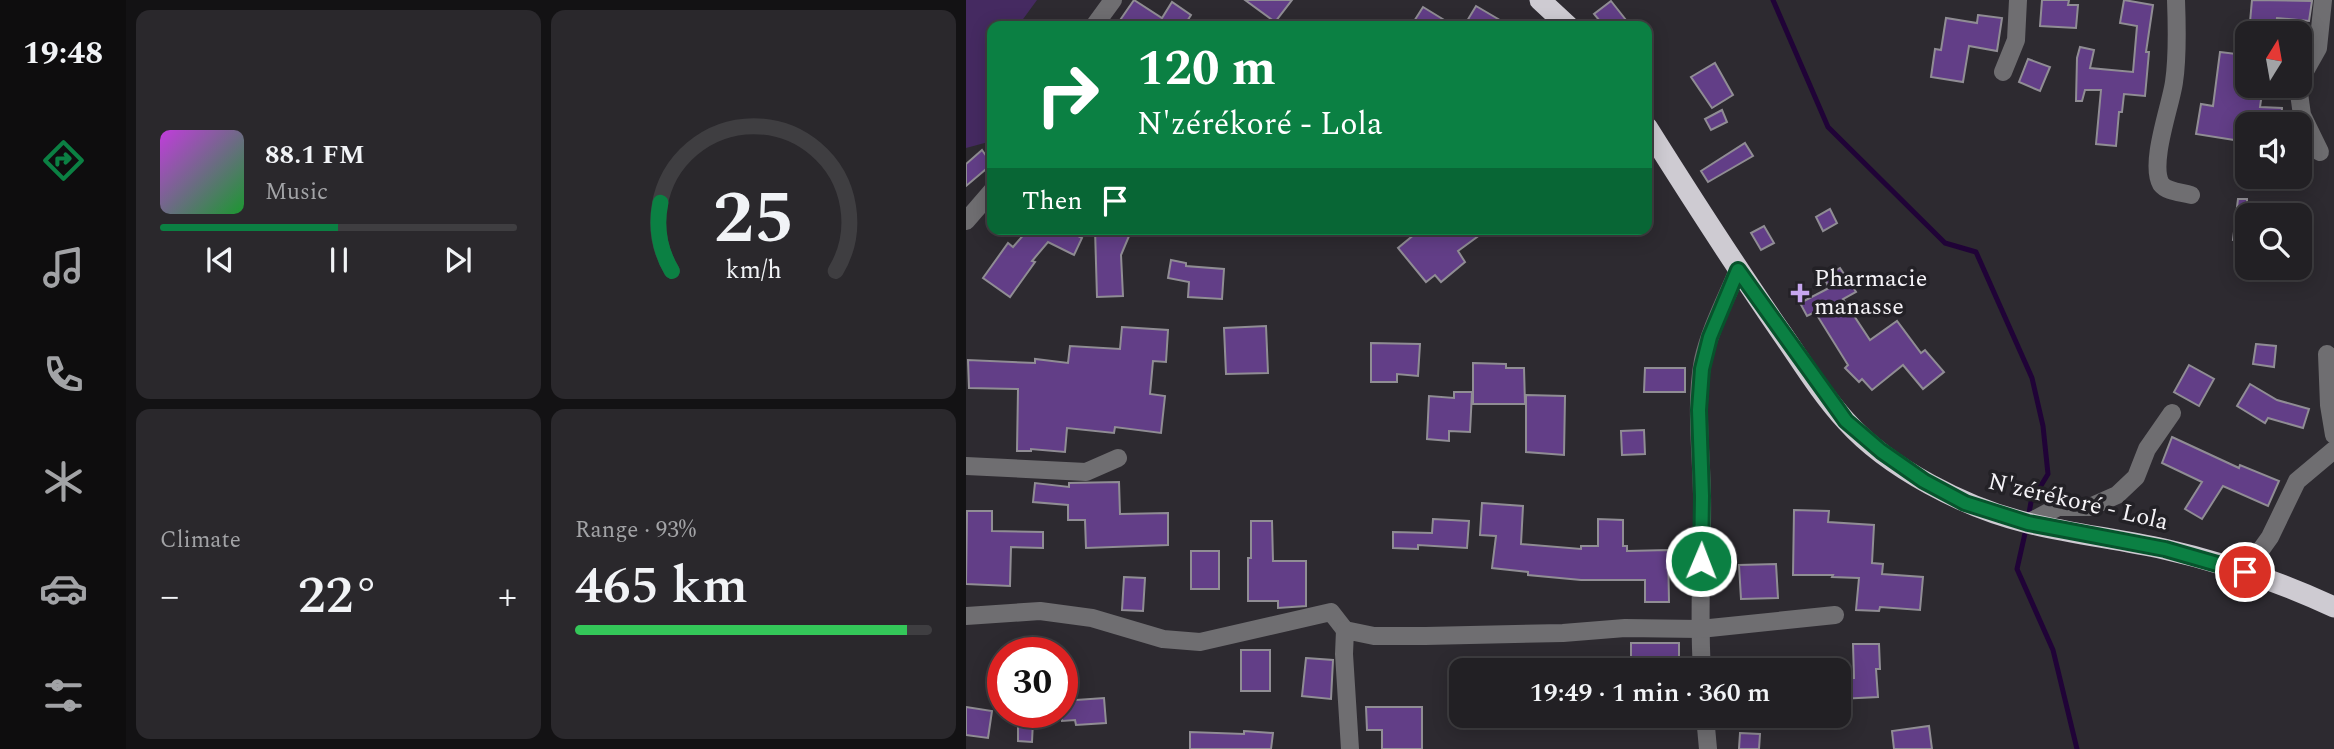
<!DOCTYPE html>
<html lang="en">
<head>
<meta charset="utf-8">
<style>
  body { margin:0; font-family:Spectral,serif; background:#2a282c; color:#f1f3f6; height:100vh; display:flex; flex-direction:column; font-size:26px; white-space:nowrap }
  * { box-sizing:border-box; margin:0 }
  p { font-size:23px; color:#a2a3a6 }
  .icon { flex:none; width:38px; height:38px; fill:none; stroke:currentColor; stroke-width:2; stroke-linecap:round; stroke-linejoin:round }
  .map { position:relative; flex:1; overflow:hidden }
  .side { display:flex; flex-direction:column; gap:10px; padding:10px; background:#131214; width:840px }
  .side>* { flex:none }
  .guide { position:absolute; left:21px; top:21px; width:665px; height:214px; border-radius:14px; box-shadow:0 4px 18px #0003,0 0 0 2px #3f3e41; background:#0b8043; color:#fff; overflow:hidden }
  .needle { width:46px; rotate:11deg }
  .fabs { position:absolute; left:1269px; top:21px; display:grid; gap:14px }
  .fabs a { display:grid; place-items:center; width:77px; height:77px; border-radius:14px; background:#222024; box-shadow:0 4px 18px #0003,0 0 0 2px #3f3e41; font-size:35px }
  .speed { position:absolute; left:21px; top:637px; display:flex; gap:14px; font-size:35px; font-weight:700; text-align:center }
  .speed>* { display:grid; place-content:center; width:91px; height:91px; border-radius:50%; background:#222024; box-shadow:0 4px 18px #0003,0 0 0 2px #3f3e41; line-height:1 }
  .speed .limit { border:10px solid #d22; background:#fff; color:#111 }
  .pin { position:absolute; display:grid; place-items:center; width:60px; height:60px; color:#fff; margin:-30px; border:4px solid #fff; border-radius:50%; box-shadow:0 2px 7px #0007 }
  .me { position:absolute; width:77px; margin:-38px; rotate:1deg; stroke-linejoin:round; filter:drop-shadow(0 0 5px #0008) }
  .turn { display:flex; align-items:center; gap:24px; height:147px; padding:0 35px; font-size:32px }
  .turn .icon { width:91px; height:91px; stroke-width:2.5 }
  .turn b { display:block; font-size:49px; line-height:60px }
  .then { display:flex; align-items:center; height:66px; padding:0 35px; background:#0003; gap:14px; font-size:26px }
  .big { font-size:52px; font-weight:600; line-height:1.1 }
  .side .card { flex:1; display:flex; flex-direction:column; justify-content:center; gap:10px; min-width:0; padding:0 24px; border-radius:14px; background:#2a282c }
  .side .dial { align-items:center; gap:0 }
  .dial svg { height:182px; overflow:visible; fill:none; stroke:#3f3e41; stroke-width:7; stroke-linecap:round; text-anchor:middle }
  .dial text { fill:#f1f3f6; stroke:none }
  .song { display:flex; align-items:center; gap:21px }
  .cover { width:84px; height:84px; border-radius:10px; background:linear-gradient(135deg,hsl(290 70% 55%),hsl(130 70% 35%)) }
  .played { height:7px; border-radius:4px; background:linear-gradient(90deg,#0b8043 50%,#3f3e41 50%) }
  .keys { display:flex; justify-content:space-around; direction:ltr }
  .heat { display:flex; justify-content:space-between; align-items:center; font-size:38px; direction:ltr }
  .charge { height:10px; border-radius:5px; background:linear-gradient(90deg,#34c759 93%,#3f3e41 0) }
  .side .tiles { flex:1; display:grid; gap:10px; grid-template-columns:repeat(2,1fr) }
  .trip { position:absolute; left:483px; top:658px; width:402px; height:70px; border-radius:14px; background:#222024; box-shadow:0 4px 18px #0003,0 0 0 2px #3f3e41; font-weight:600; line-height:70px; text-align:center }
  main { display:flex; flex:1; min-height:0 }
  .menu { display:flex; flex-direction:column; width:126px; justify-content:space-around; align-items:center; background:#0e0d0e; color:#a2a3a6 }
  .menu .icon { width:49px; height:49px }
  .menu .on { color:#0b8043 }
  .menu b { font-size:32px; color:#f1f3f6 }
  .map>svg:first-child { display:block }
</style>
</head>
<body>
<main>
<nav class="menu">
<b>19:48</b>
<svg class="icon on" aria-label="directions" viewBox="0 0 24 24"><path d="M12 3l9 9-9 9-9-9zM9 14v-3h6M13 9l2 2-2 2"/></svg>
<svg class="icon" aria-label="music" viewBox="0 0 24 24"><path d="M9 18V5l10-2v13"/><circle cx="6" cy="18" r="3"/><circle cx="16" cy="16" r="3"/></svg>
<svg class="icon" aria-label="phone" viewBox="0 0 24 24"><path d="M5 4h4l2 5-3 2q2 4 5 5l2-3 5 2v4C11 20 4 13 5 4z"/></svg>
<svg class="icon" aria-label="climate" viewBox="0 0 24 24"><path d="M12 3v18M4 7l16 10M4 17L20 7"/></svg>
<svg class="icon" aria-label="car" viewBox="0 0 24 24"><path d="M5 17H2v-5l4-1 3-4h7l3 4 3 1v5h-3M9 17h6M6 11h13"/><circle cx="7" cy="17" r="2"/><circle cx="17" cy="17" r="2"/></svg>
<svg class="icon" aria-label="filters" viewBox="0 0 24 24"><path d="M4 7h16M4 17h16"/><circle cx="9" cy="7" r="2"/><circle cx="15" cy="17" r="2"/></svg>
</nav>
<section class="side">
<div class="tiles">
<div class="card">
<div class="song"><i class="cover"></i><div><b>88.1 FM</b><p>Music</p></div></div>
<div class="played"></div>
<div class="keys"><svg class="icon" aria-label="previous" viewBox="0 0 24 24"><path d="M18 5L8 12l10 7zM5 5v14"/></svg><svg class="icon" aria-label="pause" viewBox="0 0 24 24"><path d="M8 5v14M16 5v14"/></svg><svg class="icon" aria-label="next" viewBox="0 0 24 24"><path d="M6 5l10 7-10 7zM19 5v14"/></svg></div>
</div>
<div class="card dial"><svg viewBox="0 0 100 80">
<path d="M14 69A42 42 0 1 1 86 69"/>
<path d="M14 69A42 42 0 0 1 9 39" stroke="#0b8043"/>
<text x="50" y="56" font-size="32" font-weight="700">25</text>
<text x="50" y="72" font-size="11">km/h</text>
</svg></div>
<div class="card"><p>Climate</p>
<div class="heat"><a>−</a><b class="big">22°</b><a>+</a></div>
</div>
<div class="card"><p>Range · 93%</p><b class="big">465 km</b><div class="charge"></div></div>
</div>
</section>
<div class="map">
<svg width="1368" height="749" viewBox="0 0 1368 749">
  <rect width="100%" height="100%" fill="#2d2a30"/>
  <path fill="#452a61" d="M0,0H71L52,26H26V141L0,148Z"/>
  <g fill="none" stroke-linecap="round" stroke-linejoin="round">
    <g stroke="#200337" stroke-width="5">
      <path d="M807,0L862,127L979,243L1010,252L1066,378L1077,426L1082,474L1065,502L1062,519"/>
      <path d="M1060,529L1051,569L1087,650L1111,749"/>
    </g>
  </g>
  <g fill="#623e87" stroke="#908d94" stroke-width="2">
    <path d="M168,0L196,18L206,2L225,15L218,26H150Z"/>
    <path d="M279,0H326L309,22Z"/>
    <path d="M1076,0H1103L1102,5H1112L1110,28L1074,26Z"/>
    <path d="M1158,0L1187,5L1180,52H1183L1179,96L1158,94L1156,112H1153L1150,146L1130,144L1135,90H1119L1116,101H1110L1111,58L1114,47L1128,50L1124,68L1167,72L1171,26L1154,23Z"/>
    <path d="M1286,0L1346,1L1343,21L1311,18L1309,33H1283Z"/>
    <path d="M645,1L660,20L652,26H638L628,14Z"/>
    <path d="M510,6L544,26H498Z"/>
    <path d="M457,7L488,26H445Z"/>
    <path d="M1012,15L1036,18L1031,51L1003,46L997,82L965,77L969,49L975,50L980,18L1011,23Z"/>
    <path d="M1254,52L1279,55L1276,79L1281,80V86H1297L1294,107L1316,108L1315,124H1281V142L1230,134L1235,104L1247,106Z"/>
    <path d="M1062,59L1084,67L1074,91L1053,82Z"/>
    <path d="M749,63L767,95L746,108L725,77Z"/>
    <path d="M756,110L761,122L745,130L739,119Z"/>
    <path d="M779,143L787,156L742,182L735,171Z"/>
    <path d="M16,150L26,164L0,186V164Z"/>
    <path d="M1272,199H1281V242L1267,240Z"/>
    <path d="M864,209L871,223L857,231L850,217Z"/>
    <path d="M798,226L808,243L795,250L785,233Z"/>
    <path d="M58,229H99L116,238L108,255L82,242L66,261L69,262L44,297L17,278L42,243L47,247L61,231Z"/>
    <path d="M129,229H166L155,255L157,296L131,297Z"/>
    <path d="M455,229H522L492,251L499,262L475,282L469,275L460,282L432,248Z"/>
    <path d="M205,260L220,263V266L258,269L256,299L222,297L223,282L202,278Z"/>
    <path d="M874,268L890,292L877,299L904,340L931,321L955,353L959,350L978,372L957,389L937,365L906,390L896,379L893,382L879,368L882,365L849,312L841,316L834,303L863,288L858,277Z"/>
    <path d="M300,326L302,373L260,374L258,328Z"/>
    <path d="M156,327L202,330L200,362L187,361L184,394L199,396L195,433L149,427L148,433L101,428L99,452L65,449V451H51L52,389L3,388L2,360L69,363V359L102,363L104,346L154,349Z"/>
    <path d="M405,343L454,344L452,376L431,374V382H405Z"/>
    <path d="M1290,344L1310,346L1308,367L1287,364Z"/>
    <path d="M507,363L540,364V368H558L559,404H507Z"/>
    <path d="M1223,365L1248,379L1233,406L1208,392Z"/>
    <path d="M679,368H719V392H678Z"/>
    <path d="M1284,384L1311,400L1343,409L1337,428L1302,418L1299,423L1271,406Z"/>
    <path d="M488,392H506L504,432L483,431V441L461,439L463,396L488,398Z"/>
    <path d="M560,395L599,396L598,455L560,452Z"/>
    <path d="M678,430L679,454L656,455L655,431Z"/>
    <path d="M1206,437L1273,468L1274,465L1313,481L1302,506L1257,486L1236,519L1219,509L1236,482L1196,463Z"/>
    <path d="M153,482L154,514L202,513V545L120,548L119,520H102V505L67,502L69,483L103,487V483Z"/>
    <path d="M516,503L557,506L555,544L615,549V546H632V519L657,520V546H661V551L702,550L703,602H679V580H615L562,575V572L526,568L530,536L514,535Z"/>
    <path d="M828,510L863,511L862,522L908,525L906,563L917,564L916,574L957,577L954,610L914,607L913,611L890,610L893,578L866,577L867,575H827Z"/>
    <path d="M1,511H26V531L77,532V548L45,547L44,586L0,584Z"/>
    <path d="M467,519L503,521L501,548L452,545V549L427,548V532L466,533Z"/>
    <path d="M285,521H306L307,561H340V606L312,608V601H282V558H285Z"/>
    <rect x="225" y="551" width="28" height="38"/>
    <path d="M810,564L812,598L775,599L773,565Z"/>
    <path d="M158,577L179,578L177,611L156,610Z"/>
    <rect x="665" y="643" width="48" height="27"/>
    <path d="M887,644H913L914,669H910L912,697L873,699V678H888Z"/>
    <rect x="275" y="650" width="29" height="41"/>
    <path d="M340,658L367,660L365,699L336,696Z"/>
    <path d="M138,698L140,723L110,725L109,720L96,721V701Z"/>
    <path d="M0,707L26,711L22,738L0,735Z"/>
    <path d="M400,707H456V749H416V730H401Z"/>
    <path d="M629,716H680V727L630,729Z"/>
    <path d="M52,721H67L66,742L52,741Z"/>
    <path d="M963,726L966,749H928L926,731Z"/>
    <path d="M278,731L307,733L305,749H224V732L278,734Z"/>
    <path d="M774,733L794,734L793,749H773Z"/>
  </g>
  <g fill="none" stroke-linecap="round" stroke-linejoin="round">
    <g stroke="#6f6e71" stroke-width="18">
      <path d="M1210,0C1211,26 1212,56 1208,82C1205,105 1183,163 1195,184C1201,192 1215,192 1225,195"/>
      <path d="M128,26L147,0"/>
      <path d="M1037,72L1050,40L1052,0"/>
      <path d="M1334,80L1352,48L1357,0"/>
      <path d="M1332,86L1336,115L1354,152"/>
      <path d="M0,221L26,191"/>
      <path d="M1361,354L1363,405L1368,435"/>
      <path d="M0,466L120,472L152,458"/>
      <path d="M1062,523L1092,507H1124L1151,495L1170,477L1181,449L1206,413"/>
      <path d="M1279,572L1304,537L1331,481L1368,450"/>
      <path d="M0,616L74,611L126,618L197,639L234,642L365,612L379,630"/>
      <path d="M736,670C732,611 737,553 736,494C735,449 729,403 737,360C744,329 760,299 772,270"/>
      <path d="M739,716L742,749"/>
      <path d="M384,749L378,654L379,630L408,636H459L597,633L659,628L734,629L869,615"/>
    </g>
    <g stroke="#cecbd2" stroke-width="21">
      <path d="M574,0L602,26"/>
      <path d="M681,127C725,197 770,267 817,335C837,364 856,395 880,421C923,469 1000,508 1062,523C1107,534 1153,539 1198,549C1256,562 1314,582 1368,607"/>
    </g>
  </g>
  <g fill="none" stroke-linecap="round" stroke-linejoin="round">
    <g stroke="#07532c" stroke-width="18">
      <path id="route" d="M735,561L736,496L733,410L736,369L744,337L772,270L880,421L915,451L958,481L999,503L1062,523L1199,549L1279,572"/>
    </g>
    <use href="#route" stroke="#0b8043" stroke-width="12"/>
  </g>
  <path fill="#c7a6ef" stroke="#232126" stroke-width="2.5" d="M830.5 282.5h7v7h7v7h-7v7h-7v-7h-7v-7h7z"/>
  <g text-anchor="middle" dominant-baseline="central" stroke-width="7" stroke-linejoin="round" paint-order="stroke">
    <g font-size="24" fill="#f5f3f7" stroke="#232126" text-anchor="start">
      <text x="848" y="279">Pharmacie<tspan x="848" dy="28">manasse</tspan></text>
    </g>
    <g font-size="24" fill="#f5f3f7" stroke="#232126">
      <text transform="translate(1112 502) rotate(13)">N'zérékoré - Lola</text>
    </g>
  </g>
</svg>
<div class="fabs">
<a><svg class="needle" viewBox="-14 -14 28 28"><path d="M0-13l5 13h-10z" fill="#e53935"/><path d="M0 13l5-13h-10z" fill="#a2a3a6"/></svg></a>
<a><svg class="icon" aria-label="sound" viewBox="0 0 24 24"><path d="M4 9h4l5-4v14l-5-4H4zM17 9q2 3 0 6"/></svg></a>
<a><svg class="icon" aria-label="search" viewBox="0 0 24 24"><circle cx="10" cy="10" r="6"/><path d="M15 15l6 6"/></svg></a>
</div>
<div class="speed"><div class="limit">30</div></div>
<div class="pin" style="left:1279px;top:572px;background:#d93025"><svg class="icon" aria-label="arrive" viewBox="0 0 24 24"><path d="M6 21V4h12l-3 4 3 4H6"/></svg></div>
<svg class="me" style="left:735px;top:561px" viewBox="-20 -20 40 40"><circle r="17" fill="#0b8043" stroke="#fff" stroke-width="3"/><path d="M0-11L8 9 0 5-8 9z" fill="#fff"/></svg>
<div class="trip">19:49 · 1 min · 360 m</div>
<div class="guide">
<div class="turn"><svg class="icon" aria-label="right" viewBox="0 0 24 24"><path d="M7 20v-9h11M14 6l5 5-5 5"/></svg><div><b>120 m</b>N'zérékoré - Lola</div></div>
<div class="then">Then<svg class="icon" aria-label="arrive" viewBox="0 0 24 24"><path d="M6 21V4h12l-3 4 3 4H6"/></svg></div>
</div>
</div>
</main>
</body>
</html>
